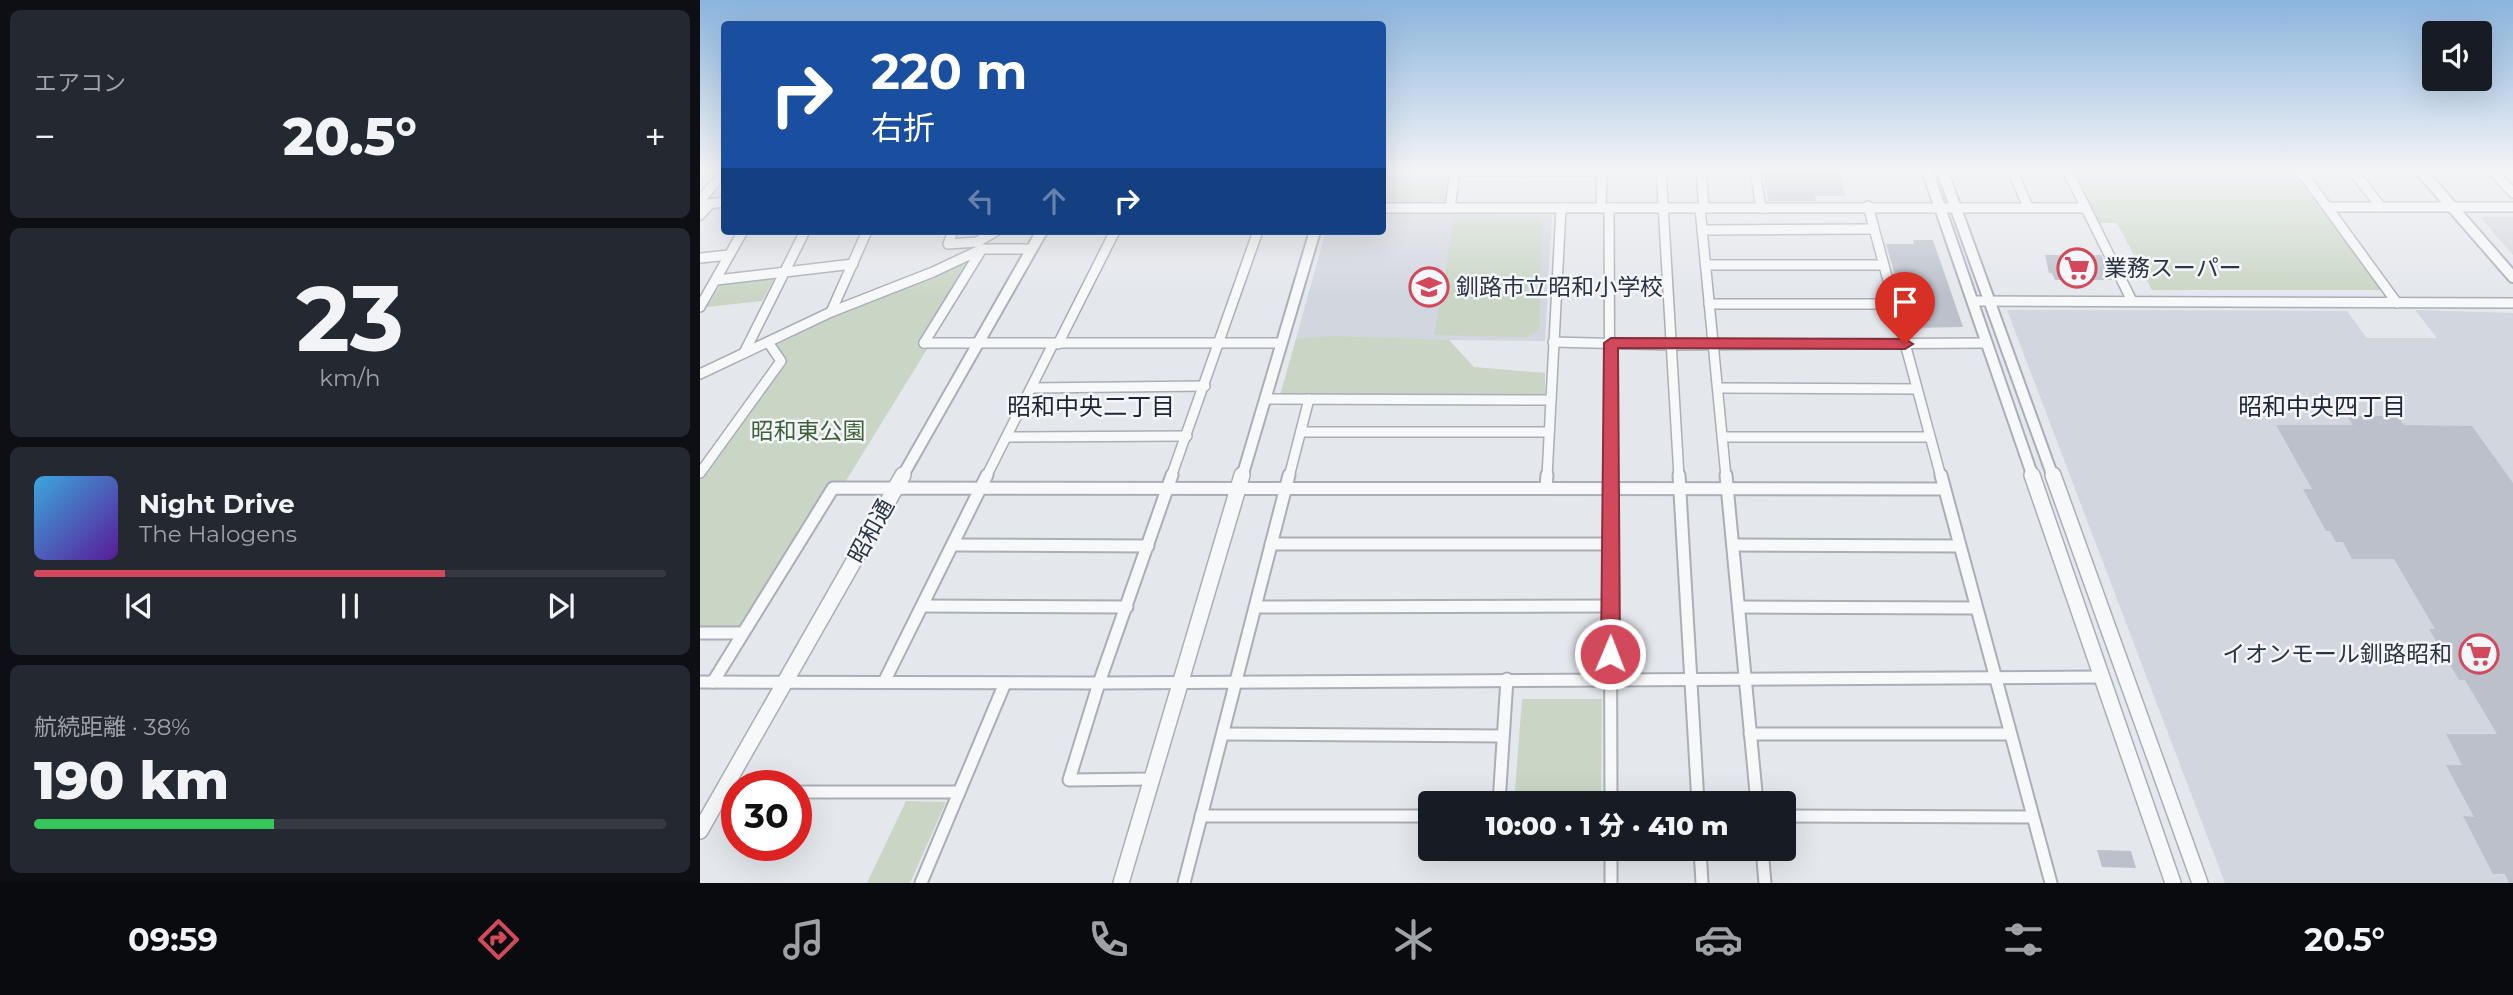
<!DOCTYPE html>
<html lang="ja">
<head>
<meta charset="utf-8">
<style>
  body { margin:0; font-family:Montserrat,"Noto Sans JP",sans-serif; background:#242831; color:#f1f3f6; height:100vh; display:flex; flex-direction:column; font-size:26px; white-space:nowrap }
  * { box-sizing:border-box; margin:0 }
  p { font-size:23px; color:#9ea1a6 }
  .icon { flex:none; width:38px; height:38px; fill:none; stroke:currentColor; stroke-width:2; stroke-linecap:round; stroke-linejoin:round }
  .map { position:relative; flex:1; overflow:hidden }
  .drawer { display:flex; flex-direction:column; gap:10px; padding:10px; background:#0d0f14; width:700px }
  .drawer>* { flex:none }
  .guide { position:absolute; left:21px; top:21px; width:665px; height:214px; border-radius:7px; box-shadow:0 7px 28px #0002; background:#1a4fa0; color:#fff; overflow:hidden }
  .tools { position:absolute; left:1722px; top:21px; display:grid; gap:14px }
  .tools a { display:grid; place-items:center; width:70px; height:70px; border-radius:7px; background:#171b24; box-shadow:0 7px 28px #0002; font-size:35px }
  .speed { position:absolute; left:21px; top:770px; display:flex; gap:14px; font-size:35px; font-weight:700; text-align:center }
  .speed>* { display:grid; place-content:center; width:91px; height:91px; border-radius:50%; background:#171b24; box-shadow:0 7px 28px #0002; line-height:1 }
  .speed .limit { border:10px solid #d22; background:#fff; color:#111 }
  .pin { position:absolute; display:grid; place-items:center; width:60px; height:60px; color:#fff; margin:-72px -30px; border-radius:50% 50% 50% 0; rotate:-45deg; box-shadow:0 0 7px #0007 }
  .pin .icon { rotate:45deg }
  .me { position:absolute; width:77px; margin:-38px; rotate:1deg; stroke-linejoin:round; filter:drop-shadow(0 0 5px #0008) }
  .turn { display:flex; align-items:center; gap:24px; height:147px; padding:0 35px; font-size:32px }
  .turn .icon { width:91px; height:91px; stroke-width:2.5 }
  .turn b { display:block; font-size:49px; line-height:60px }
  .lanes { display:flex; align-items:center; height:66px; padding:0 35px; background:#0003; justify-content:center; gap:35px; direction:ltr }
  .lanes .off { opacity:.35 }
  .big { font-size:52px; font-weight:800; line-height:1.1 }
  .drawer .widget { flex:1; display:flex; flex-direction:column; justify-content:center; gap:10px; min-width:0; padding:0 24px; border-radius:10px; background:#242831 }
  .drawer .dial { align-items:center; gap:0 }
  .dial b { font-size:91px; line-height:1 }
  .song { display:flex; align-items:center; gap:21px }
  .cover { width:84px; height:84px; border-radius:10px; background:linear-gradient(135deg,hsl(200 70% 55%),hsl(270 70% 35%)) }
  .played { height:7px; border-radius:4px; background:linear-gradient(90deg,#d1495b 65%,#363941 65%) }
  .keys { display:flex; justify-content:space-around; direction:ltr }
  .heat { display:flex; justify-content:space-between; align-items:center; font-size:38px; direction:ltr }
  .charge { height:10px; border-radius:5px; background:linear-gradient(90deg,#34c759 38%,#363941 0) }
  .trip { position:absolute; left:718px; top:791px; width:378px; height:70px; border-radius:7px; background:#171b24; box-shadow:0 7px 28px #0002; font-weight:800; line-height:70px; text-align:center }
  .dock { display:flex; height:112px; justify-content:space-around; align-items:center; background:#090b0e; color:#9ea1a6 }
  .dock .icon { width:49px; height:49px }
  .dock .active { color:#d1495b }
  .dock b { font-size:32px; color:#f1f3f6 }
  main { display:flex; flex:1; min-height:0 }
  .map>svg:first-child { display:block }
</style>
</head>
<body>
<main>
<section class="drawer">
<div class="widget"><p>エアコン</p>
<div class="heat"><a>−</a><b class="big">20.5°</b><a>+</a></div>
</div>
<div class="widget dial"><b>23</b><p>km/h</p></div>
<div class="widget">
<div class="song"><i class="cover"></i><div><b>Night Drive</b><p>The Halogens</p></div></div>
<div class="played"></div>
<div class="keys"><svg class="icon" aria-label="previous" viewBox="0 0 24 24"><path d="M18 5L8 12l10 7zM5 5v14"/></svg><svg class="icon" aria-label="pause" viewBox="0 0 24 24"><path d="M8 5v14M16 5v14"/></svg><svg class="icon" aria-label="next" viewBox="0 0 24 24"><path d="M6 5l10 7-10 7zM19 5v14"/></svg></div>
</div>
<div class="widget"><p>航続距離 · 38%</p><b class="big">190 km</b><div class="charge"></div></div>
</section>
<div class="map">
<svg width="1813" height="883" viewBox="0 0 1813 883">
  <rect width="100%" height="100%" fill="#e4e7ec"/>
  <g fill="#d2d6de">
    <path d="M683,214L852,215L845,341L596,339L625,234L651,235L653,231H682Z"/>
    <path d="M1780,217H1813V255Z"/>
    <path d="M1307,310L1647,311L1667,338H1737L1715,310L1813,313V883H1525Z"/>
  </g>
  <g fill="#c9d6c5">
    <path d="M1374,170H1591L1682,290H1452L1417,223H1400Z"/>
    <path d="M682,175H750L746,201L683,202Z"/>
    <path d="M842,219L839,330L828,337L734,335L754,220Z"/>
    <path d="M265,259L271,260L220,344L229,346L144,484H132L41,629H0V479L87,360L75,342Z"/>
    <path d="M75,277L62,301L7,307L22,282Z"/>
    <path d="M631,336L749,340L774,367L845,373V397L580,395L596,339Z"/>
    <path d="M822,699H902L901,803H814Z"/>
    <path d="M206,801L246,802L210,883H167Z"/>
  </g>
  <g fill="#bbc0ca">
    <path d="M1062,170H1139L1145,196H1115L1116,201H1069Z"/>
    <path d="M1213,240H1233L1263,327L1210,328L1186,244H1214Z"/>
    <path d="M1345,255H1401L1412,280H1355L1352,273H1349Z"/>
    <path d="M1647,416H1698L1704,425L1772,426L1813,483V883H1809L1805,874H1793L1763,816L1774,817L1746,765H1762L1746,734H1797L1765,680H1759L1729,629H1735L1694,559H1652L1643,542H1636L1630,531H1626L1603,489H1612L1576,425H1653Z"/>
    <path d="M1397,850L1431,851L1436,868L1402,867Z"/>
  </g>
  <g fill="none" stroke-linecap="round" stroke-linejoin="round">
    <g stroke="#a9aeb7" stroke-width="12">
      <g id="minor-far1">
        <path d="M961,170L979,477"/>
        <path d="M1001,170L1004,208"/>
        <path d="M1055,170L1061,208"/>
        <path d="M1312,170L1328,207"/>
        <path d="M1367,170L1432,301"/>
        <path d="M1600,170L1697,303"/>
        <path d="M1652,170L1681,207"/>
        <path d="M1792,170L1813,193"/>
        <path d="M682,171H902"/>
        <path d="M0,201L24,172"/>
        <path d="M0,205L24,202"/>
        <path d="M1168,206L1241,477"/>
        <path d="M1628,207H1813"/>
        <path d="M682,208H1385"/>
        <path d="M750,208L755,171"/>
        <path d="M901,208L902,170"/>
        <path d="M909,208L910,477"/>
        <path d="M1000,208L1026,477"/>
        <path d="M0,215L10,204"/>
        <path d="M1002,230L1174,229"/>
        <path d="M253,231L248,244L277,242L296,231"/>
        <path d="M0,258L29,255"/>
        <path d="M1006,265H1183"/>
        <path d="M17,280L153,264"/>
        <path d="M1272,301L1813,303"/>
        <path d="M1009,304H1194"/>
        <path d="M0,307L43,231"/>
        <path d="M131,312L167,231"/>
        <path d="M853,342L972,345L1287,343"/>
        <path d="M224,343H582"/>
        <path d="M224,343L282,249H331"/>
        <path d="M358,344L415,231"/>
        <path d="M44,353L105,231"/>
        <path d="M0,374L131,312L233,272L282,249"/>
        <path d="M332,388L505,386"/>
        <path d="M1018,388L1217,389"/>
        <path d="M566,399L851,400"/>
        <path d="M601,432H849"/>
        <path d="M308,437L487,436"/>
        <path d="M1023,437H1230"/>
        <path d="M0,473L81,361L68,342"/>
        <path d="M286,477L353,344"/>
        <path d="M471,477L558,231"/>
        <path d="M589,477L609,399"/>
        <path d="M847,477L861,208"/>
      </g>
    </g>
    <g stroke="#a9aeb7" stroke-width="15">
      <g id="minor">
        <path d="M910,475L911,803"/>
        <path d="M979,475L998,803"/>
        <path d="M1026,475L1057,803"/>
        <path d="M1241,475L1351,883"/>
        <path d="M846,487L847,475"/>
        <path d="M571,544H911"/>
        <path d="M254,545L448,546"/>
        <path d="M1033,545L1259,546"/>
        <path d="M223,606L427,607"/>
        <path d="M556,607L911,606"/>
        <path d="M1040,607L1276,608"/>
        <path d="M0,633H43"/>
        <path d="M0,682L399,683L1401,677"/>
        <path d="M13,682L133,488L1244,489"/>
        <path d="M184,682L287,475"/>
        <path d="M523,734L802,736"/>
        <path d="M1050,734H1310"/>
        <path d="M452,779L369,780L399,683L472,475"/>
        <path d="M96,792H259"/>
        <path d="M799,803L807,679"/>
        <path d="M501,816H730"/>
        <path d="M1083,816L1332,817"/>
        <path d="M911,849V883"/>
        <path d="M1000,849L1002,883"/>
        <path d="M1062,849L1065,883"/>
        <path d="M221,883L305,683"/>
        <path d="M484,883L589,475"/>
      </g>
    </g>
    <g stroke="#a9aeb7" stroke-width="14">
      <g id="tertiary-far1">
        <path d="M1227,170L1333,477"/>
        <path d="M1242,170L1353,477"/>
        <path d="M1720,170L1813,277"/>
        <path d="M202,477L342,231"/>
        <path d="M542,477L615,231"/>
      </g>
    </g>
    <g stroke="#a9aeb7" stroke-width="18">
      <g id="tertiary">
        <path d="M1332,475L1473,883"/>
        <path d="M1353,475L1500,883"/>
        <path d="M0,831L203,475"/>
        <path d="M421,883L542,475"/>
      </g>
    </g>
    <use href="#minor-far1" stroke="#f7f8fa" stroke-width="9"/>
    <use href="#minor" stroke="#f7f8fa" stroke-width="11"/>
    <use href="#tertiary-far1" stroke="#f7f8fa" stroke-width="10"/>
    <use href="#tertiary" stroke="#f7f8fa" stroke-width="15"/>
  </g>
  <linearGradient id="sky" x2="0" y2="1"><stop stop-color="#8bb4dd"/><stop offset="0.58" stop-color="#f3f4f6"/><stop offset="1" stop-color="#f3f4f6" stop-opacity="0"/></linearGradient>
  <rect width="1813" height="294" fill="url(#sky)"/>
  <path fill="#d1495b" stroke="#882f3b" stroke-width="2" d="M911,338L1205,339L1213,344L1205,349L918,348L920,654L917,660L910,663L904,660L901,654L904,343Z"/>
  <defs>
    <g id="supermarket-ring" transform="scale(2.0125)"><circle r="9.5" fill="#f4f6f9" stroke="#d1495b" stroke-width="1.5"/><path d="M-6-5.5h2.5l.6 2H6L4.5 2H-2.5L-4.4-4H-6ZM-1.5 3.2a1.3 1.3 0 1 0 .1 0ZM3 3.2a1.3 1.3 0 1 0 .1 0Z" fill="#d1495b"/></g>
    <g id="school-ring" transform="scale(2.0125)"><circle r="9.5" fill="#f4f6f9" stroke="#d1495b" stroke-width="1.5"/><path d="M0-5L7-2L0 1L-7-2ZM-4 1L0 2.5L4 1V4Q0 6-4 4Z" fill="#d1495b"/></g>
  </defs>
  <g fill-rule="evenodd">
    <use href="#supermarket-ring" x="1377" y="268"/>
    <use href="#school-ring" x="729" y="287"/>
    <use href="#supermarket-ring" x="1779" y="654"/>
  </g>
  <g text-anchor="middle" dominant-baseline="central" stroke-width="5" stroke-linejoin="round" paint-order="stroke">
    <g font-size="23" fill="#2b3445" stroke="#f4f6f9" text-anchor="start">
      <text x="1404" y="268">業務スーパー</text>
      <text x="756" y="287">釧路市立昭和小学校</text>
      <text x="1752" y="654" text-anchor="end">イオンモール釧路昭和</text>
    </g>
    <g font-size="23" fill="#3f6138" stroke="#f4f6f9">
      <text x="108" y="431">昭和東公園</text>
    </g>
    <g font-size="23" fill="#2b3445" stroke="#f4f6f9">
      <text transform="translate(171 531) rotate(-61)">昭和通</text>
    </g>
    <g font-size="24" fill="#1d2536" stroke="#f4f6f9">
      <text x="391" y="406">昭和中央二丁目</text>
      <text x="1622" y="406">昭和中央四丁目</text>
    </g>
  </g>
</svg>
<div class="tools">
<a><svg class="icon" aria-label="sound" viewBox="0 0 24 24"><path d="M4 9h4l5-4v14l-5-4H4zM17 9q2 3 0 6"/></svg></a>
</div>
<div class="speed"><div class="limit">30</div></div>
<div class="pin" style="left:1205px;top:344px;background:#d93025"><svg class="icon" aria-label="arrive" viewBox="0 0 24 24"><path d="M6 21V4h12l-3 4 3 4H6"/></svg></div>
<svg class="me" style="left:910px;top:654px" viewBox="-20 -20 40 40"><circle r="17" fill="#d1495b" stroke="#fff" stroke-width="3"/><path d="M0-11L8 9 0 5-8 9z" fill="#fff"/></svg>
<div class="trip">10:00 · 1 分 · 410 m</div>
<div class="guide">
<div class="turn"><svg class="icon" aria-label="right" viewBox="0 0 24 24"><path d="M7 20v-9h11M14 6l5 5-5 5"/></svg><div><b>220 m</b>右折</div></div>
<div class="lanes"><svg class="icon off" aria-label="left" viewBox="0 0 24 24"><path d="M17 20v-9H6M10 6l-5 5 5 5"/></svg><svg class="icon off" aria-label="ahead" viewBox="0 0 24 24"><path d="M12 20V5M6 11l6-6 6 6"/></svg><svg class="icon" aria-label="right" viewBox="0 0 24 24"><path d="M7 20v-9h11M14 6l5 5-5 5"/></svg></div>
</div>
</div>
</main>
<nav class="dock">
<b>09:59</b>
<svg class="icon active" aria-label="directions" viewBox="0 0 24 24"><path d="M12 3l9 9-9 9-9-9zM9 14v-3h6M13 9l2 2-2 2"/></svg>
<svg class="icon" aria-label="music" viewBox="0 0 24 24"><path d="M9 18V5l10-2v13"/><circle cx="6" cy="18" r="3"/><circle cx="16" cy="16" r="3"/></svg>
<svg class="icon" aria-label="phone" viewBox="0 0 24 24"><path d="M5 4h4l2 5-3 2q2 4 5 5l2-3 5 2v4C11 20 4 13 5 4z"/></svg>
<svg class="icon" aria-label="climate" viewBox="0 0 24 24"><path d="M12 3v18M4 7l16 10M4 17L20 7"/></svg>
<svg class="icon" aria-label="car" viewBox="0 0 24 24"><path d="M5 17H2v-5l4-1 3-4h7l3 4 3 1v5h-3M9 17h6M6 11h13"/><circle cx="7" cy="17" r="2"/><circle cx="17" cy="17" r="2"/></svg>
<svg class="icon" aria-label="filters" viewBox="0 0 24 24"><path d="M4 7h16M4 17h16"/><circle cx="9" cy="7" r="2"/><circle cx="15" cy="17" r="2"/></svg>
<b>20.5°</b>
</nav>
</body>
</html>
